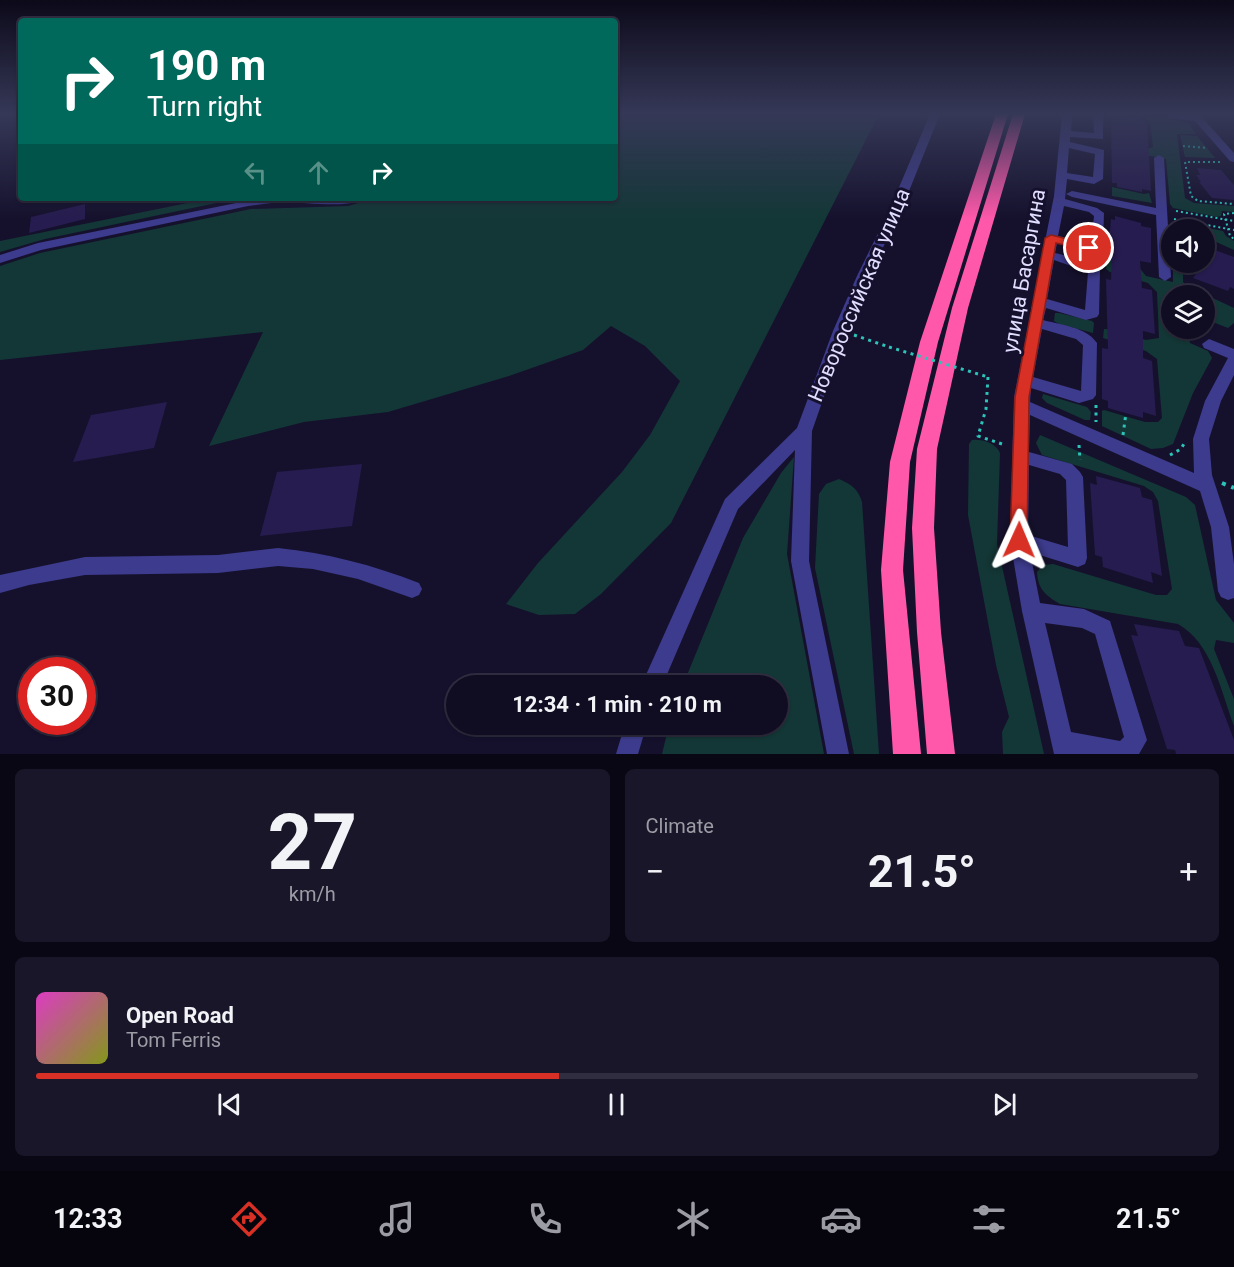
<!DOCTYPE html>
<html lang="en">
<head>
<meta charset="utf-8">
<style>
  body { margin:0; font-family:Roboto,sans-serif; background:#19162a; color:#f1f3f6; height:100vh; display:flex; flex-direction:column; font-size:22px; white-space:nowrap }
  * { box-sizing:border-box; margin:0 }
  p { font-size:20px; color:#9c9ca5 }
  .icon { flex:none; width:33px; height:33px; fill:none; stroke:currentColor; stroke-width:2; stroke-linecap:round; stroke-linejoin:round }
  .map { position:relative; height:754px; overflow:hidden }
  .panel { display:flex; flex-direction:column; gap:15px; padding:15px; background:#090713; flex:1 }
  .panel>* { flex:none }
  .hud { position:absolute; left:18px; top:18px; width:600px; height:183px; border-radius:6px; box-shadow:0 2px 4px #0004,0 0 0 2px #302d40; background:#00695c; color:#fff; overflow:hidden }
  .tools { position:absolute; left:1161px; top:219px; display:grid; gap:12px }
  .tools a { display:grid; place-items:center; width:54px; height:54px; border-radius:50%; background:#100d22; box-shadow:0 2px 4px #0004,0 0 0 2px #302d40; font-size:30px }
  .speed { position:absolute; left:18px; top:657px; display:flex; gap:12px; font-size:30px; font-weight:700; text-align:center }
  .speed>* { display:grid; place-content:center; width:78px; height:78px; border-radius:50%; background:#100d22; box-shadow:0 2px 4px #0004,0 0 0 2px #302d40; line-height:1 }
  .speed .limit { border:9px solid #d22; background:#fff; color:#111 }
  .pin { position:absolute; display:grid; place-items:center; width:51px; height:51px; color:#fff; margin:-26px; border:3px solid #fff; border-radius:50%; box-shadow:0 2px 6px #0007 }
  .me { position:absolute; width:66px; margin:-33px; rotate:1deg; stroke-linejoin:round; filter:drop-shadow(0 0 4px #0008) }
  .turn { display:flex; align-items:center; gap:21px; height:126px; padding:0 30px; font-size:27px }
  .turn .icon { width:78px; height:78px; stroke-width:2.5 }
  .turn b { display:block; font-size:42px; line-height:51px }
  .lanes { display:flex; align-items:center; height:57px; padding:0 30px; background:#0003; justify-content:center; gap:30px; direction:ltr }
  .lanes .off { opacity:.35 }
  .big { font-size:45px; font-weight:700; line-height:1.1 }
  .panel .tile { flex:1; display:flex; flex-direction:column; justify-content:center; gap:9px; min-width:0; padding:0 21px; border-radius:9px; background:#19162a }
  .panel .dial { align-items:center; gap:0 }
  .dial b { font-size:78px; line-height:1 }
  .song { display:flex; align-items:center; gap:18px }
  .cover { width:72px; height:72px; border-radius:9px; background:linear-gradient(135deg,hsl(310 70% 55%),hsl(70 70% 35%)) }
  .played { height:6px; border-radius:3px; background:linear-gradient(90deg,#d93025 45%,#302d40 45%) }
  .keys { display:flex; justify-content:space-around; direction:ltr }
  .heat { display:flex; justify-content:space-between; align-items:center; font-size:33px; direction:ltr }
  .panel .tiles { flex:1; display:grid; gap:15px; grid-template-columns:1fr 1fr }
  .tile:last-child { grid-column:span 2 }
  .trip { position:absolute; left:446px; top:675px; width:342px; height:60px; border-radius:30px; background:#100d22; box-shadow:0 2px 4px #0004,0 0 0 2px #302d40; font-weight:700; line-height:60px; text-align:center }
  .tab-bar { display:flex; height:96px; justify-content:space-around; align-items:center; background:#06050e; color:#9c9ca5 }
  .tab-bar .icon { width:42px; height:42px }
  .tab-bar .on { color:#d93025 }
  .tab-bar b { font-size:27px; color:#f1f3f6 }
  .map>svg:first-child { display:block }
</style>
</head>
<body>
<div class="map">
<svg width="1234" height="754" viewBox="0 0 1234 754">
  <rect width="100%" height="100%" fill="#15112d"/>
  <g fill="#133736">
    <path d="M615,114H879L671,523L601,594L575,614L539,615L506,604L538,563L622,472L650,435L680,381L645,346L611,326L583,350L509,376L388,412L304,422L209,446L263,332L0,360V266L40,253L251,209L348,206L375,198H615Z"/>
    <path d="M1122,114H1166L1171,119L1188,123L1196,134H1177L1185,198L1194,203L1234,206V212L1222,211L1221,216L1217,217L1173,208L1170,204L1166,159L1111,148L1112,143L1146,149L1153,147L1150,122L1142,117Z"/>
    <path d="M1180,135L1197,136L1215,158L1185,157Z"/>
    <path d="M1112,187L1144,194L1149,193L1152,203L1112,196Z"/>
    <path d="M212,198H240L45,239L0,252V241Z"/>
    <path d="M1174,221L1223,231L1226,236L1234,241V250L1205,237L1204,230H1172L1171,237V223Z"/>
    <path d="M1107,259L1137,265L1146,276L1173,282V263H1183V282L1187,286L1234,308V323L1228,328L1205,319L1204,296H1172V328L1188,329L1190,343L1208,351L1212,358L1193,393L1173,444L1163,448L1151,449L1102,426V411L1104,410L1145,422H1158L1162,418L1157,359L1146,351L1103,338L1104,329H1106L1146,340L1159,338L1157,292L1148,283L1110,272L1106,269Z"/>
    <path d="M1055,313H1059L1092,321L1094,323L1093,333L1059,324L1054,321Z"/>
    <path d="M1043,394L1087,407L1091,412L1090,420H1085L1047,403L1042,398Z"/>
    <path d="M1040,435L1186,497L1195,505L1216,600L1234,623V643L1216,640L1214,649L1234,699V726C1221,691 1212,643 1178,624L1060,604C1045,595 1038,589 1037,572L1043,565L1053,564L1156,595H1167L1172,589L1158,501L1153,492L1144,486L1042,455L1036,443Z"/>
    <path d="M972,440C982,439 996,443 1000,453L997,544L1044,754H1003L1002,732L1009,717L996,665L968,515L969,444Z"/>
    <path d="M794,457L787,554L824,754H662L669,725L777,724V686L683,685L743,538L781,473Z"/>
    <path d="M839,479C851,484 858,489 862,502L879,754H854L815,568L819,494L826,484Z"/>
  </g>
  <g fill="#261c4f">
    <path d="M1111,114L1140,118V120L1147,122L1151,191L1142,189V192L1117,187V183H1112Z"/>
    <path d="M1197,168L1221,170L1234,185V200L1212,198L1199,182H1201L1196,175H1200Z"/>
    <path d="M85,204V219L29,233L31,217Z"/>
    <path d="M1115,216L1141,223V226L1151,228V263L1140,261L1142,288L1152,290L1155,334L1143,331V358L1152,361L1156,416L1143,412V418L1108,408V401L1102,399V348L1108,349L1106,279L1111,280L1112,253L1108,252L1111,219L1115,220Z"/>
    <path d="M1204,246L1234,257V289L1230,287L1228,291L1193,278L1196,274L1192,272L1198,262H1204Z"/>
    <path d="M167,402L154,448L73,462L91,415Z"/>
    <path d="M362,464L352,526L260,536L277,472Z"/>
    <path d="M1096,476L1140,488L1142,497L1152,500L1162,576L1151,572L1153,583L1103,567L1102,557L1095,555L1090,483L1097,485Z"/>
    <path d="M1134,624L1179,631L1185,646L1199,648L1234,740V754H1176L1175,750L1167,749L1131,635L1138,636Z"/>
  </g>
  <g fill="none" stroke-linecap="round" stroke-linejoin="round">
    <g stroke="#2dc3b8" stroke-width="2" stroke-dasharray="2 3" stroke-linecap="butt">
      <path d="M1183,146L1208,148"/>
      <path d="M1220,162H1185L1191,196L1198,201L1234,204"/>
      <path d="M1176,211L1234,221"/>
      <path d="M1234,213L1224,214L1230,236L1234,239"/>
      <path d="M1174,219L1234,230"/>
    </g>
    <g stroke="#2dc3b8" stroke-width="3" stroke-dasharray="3 4.5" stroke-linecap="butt">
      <path d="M854,335L889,347"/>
      <path d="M988,377L986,409L978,436L1005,445"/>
      <path d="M1096,405V422"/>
      <path d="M1123,435L1126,413"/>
      <path d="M1079,445L1080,460"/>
      <path d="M1170,455L1181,449L1185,442"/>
    </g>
    <path stroke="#2dc3b8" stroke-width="4" stroke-dasharray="4 6" stroke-linecap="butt" d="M1222,483L1234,488"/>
    <g fill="#3d3b8d" fill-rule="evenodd">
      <path d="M930,114H940L901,211L869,276L847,331L812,431L809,561L849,754H827L791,561L795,450L738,509L662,686H641L725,499L797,428L833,331L857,276L889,211Z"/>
      <path d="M1062,114H1072L1071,131L1094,133L1093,114H1103V139L1070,137V142L1104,150L1103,179L1094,184L1067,179L1065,199L1097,208L1104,213L1103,246L1089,252L1057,243L1055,253C1070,257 1090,259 1100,270L1099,314L1097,317L1086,320L1046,308L1043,320C1061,325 1086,327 1097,343L1096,395L1093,399L1079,403L1031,388L1030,402L1194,473L1193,439L1205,401L1228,358L1204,348L1202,344L1209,339L1234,349V375L1221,401L1209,439L1212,475L1229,527L1234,564V598L1228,600L1221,597L1218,591L1211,527L1200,491L1030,415L1029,452L1072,464L1080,472L1083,477L1087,558L1085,564L1078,567L1030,552L1040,603L1084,609L1110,621L1147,740L1139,754H1054L1022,611L1010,540L1014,397L1054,196ZM1069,148L1095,154L1093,177L1067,173ZM1064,206L1089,212L1094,216L1091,244L1058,236ZM1054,260L1088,272L1085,310L1047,299ZM1042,329L1076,339L1083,345L1081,391L1033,377ZM1029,465L1060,474L1066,480L1068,547L1028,535ZM1045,623L1082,628L1095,634L1124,737L1120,741L1071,732Z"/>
      <path d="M1168,114H1199L1234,153V162L1230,161L1195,121L1168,118Z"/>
      <path d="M1159,155L1164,158L1171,277L1165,281L1159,277L1156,215L1072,197L1066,194L1072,191L1156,208L1154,158Z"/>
      <path d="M261,198H364C350,210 300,201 281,202C270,203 259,205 248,206L41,250L0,263V255L38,243Z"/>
      <path d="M278,548C327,553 373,565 419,583L422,589L419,595L412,598L358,579L313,569L278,566L218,573L85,575L29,585L0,593V575L85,557L218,555Z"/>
      <path d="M625,724H647L638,754H616Z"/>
    </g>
    <g fill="#ff58aa" fill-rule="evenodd">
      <path d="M996,114H1008L938,342L910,462L903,570L921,754H893L881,570L890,462L920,342Z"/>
      <path d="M1013,114H1025L968,308L937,449L934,528L941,632L955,754H927L917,632L912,528L917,449L952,308Z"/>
    </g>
    <path stroke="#2dc3b8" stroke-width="3" stroke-dasharray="3 4.5" stroke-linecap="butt" d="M889,347L988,377"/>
  </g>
  <linearGradient id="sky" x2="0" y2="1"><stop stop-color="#0c0919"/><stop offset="0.52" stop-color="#353857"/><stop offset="1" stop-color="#353857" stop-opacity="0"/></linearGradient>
  <rect width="1234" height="219" fill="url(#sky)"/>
  <path fill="#d93025" stroke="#8d1f18" stroke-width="1.5" d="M1051,235L1093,245L1095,248L1089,251L1056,243L1029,397L1027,540L1025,545L1019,547L1013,545L1010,540L1015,397L1045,238Z"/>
  <g text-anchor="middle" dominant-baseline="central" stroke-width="6" stroke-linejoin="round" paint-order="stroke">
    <g font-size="21" fill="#e0ddff" stroke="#15112d">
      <text transform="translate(1024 271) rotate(-80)">улица Басаргина</text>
      <text transform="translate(859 295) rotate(-67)">Новороссийская улица</text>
    </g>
  </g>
</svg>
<div class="tools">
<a><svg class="icon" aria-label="sound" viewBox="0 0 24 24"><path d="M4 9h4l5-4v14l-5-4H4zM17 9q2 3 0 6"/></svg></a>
<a><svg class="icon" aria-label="layers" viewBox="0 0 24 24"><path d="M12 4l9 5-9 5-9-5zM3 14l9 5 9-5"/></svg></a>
</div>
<div class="speed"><div class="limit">30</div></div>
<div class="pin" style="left:1089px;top:248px;background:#d93025"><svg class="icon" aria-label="arrive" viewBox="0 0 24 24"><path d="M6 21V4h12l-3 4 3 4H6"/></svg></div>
<svg class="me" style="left:1019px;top:540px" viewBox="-20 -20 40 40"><path d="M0-17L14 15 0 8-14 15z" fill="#d93025" stroke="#fff" stroke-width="4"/></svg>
<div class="trip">12:34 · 1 min · 210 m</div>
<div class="hud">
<div class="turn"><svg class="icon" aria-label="right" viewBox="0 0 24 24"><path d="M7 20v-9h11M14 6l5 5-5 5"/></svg><div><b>190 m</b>Turn right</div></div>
<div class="lanes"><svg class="icon off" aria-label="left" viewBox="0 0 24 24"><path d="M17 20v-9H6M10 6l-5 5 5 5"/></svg><svg class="icon off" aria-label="ahead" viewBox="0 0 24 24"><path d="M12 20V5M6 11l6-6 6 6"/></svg><svg class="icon" aria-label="right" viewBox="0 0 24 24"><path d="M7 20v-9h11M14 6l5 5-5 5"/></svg></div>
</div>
</div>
<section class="panel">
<div class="tiles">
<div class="tile dial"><b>27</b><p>km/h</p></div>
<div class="tile"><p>Climate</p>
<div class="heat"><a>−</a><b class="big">21.5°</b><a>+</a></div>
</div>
<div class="tile">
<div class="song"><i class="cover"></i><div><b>Open Road</b><p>Tom Ferris</p></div></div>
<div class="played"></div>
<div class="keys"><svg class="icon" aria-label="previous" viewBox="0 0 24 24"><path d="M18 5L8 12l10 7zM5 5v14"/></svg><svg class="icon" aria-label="pause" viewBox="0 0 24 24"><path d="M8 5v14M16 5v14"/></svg><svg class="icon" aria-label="next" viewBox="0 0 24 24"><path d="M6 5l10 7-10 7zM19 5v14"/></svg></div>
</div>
</div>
</section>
<nav class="tab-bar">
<b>12:33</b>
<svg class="icon on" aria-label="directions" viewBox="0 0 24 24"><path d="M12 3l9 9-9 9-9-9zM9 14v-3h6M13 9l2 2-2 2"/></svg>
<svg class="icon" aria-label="music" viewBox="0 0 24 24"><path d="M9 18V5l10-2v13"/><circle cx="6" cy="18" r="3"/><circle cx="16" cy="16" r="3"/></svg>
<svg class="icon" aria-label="phone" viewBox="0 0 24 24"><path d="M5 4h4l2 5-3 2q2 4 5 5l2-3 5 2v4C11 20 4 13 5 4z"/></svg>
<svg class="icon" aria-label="climate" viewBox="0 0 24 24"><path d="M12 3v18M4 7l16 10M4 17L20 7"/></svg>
<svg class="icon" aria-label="car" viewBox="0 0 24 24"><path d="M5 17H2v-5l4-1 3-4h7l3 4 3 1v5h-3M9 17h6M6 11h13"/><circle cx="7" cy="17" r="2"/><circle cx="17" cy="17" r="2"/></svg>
<svg class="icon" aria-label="filters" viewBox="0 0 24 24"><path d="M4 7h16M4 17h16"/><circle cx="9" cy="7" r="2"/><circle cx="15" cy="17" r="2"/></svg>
<b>21.5°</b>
</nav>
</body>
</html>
